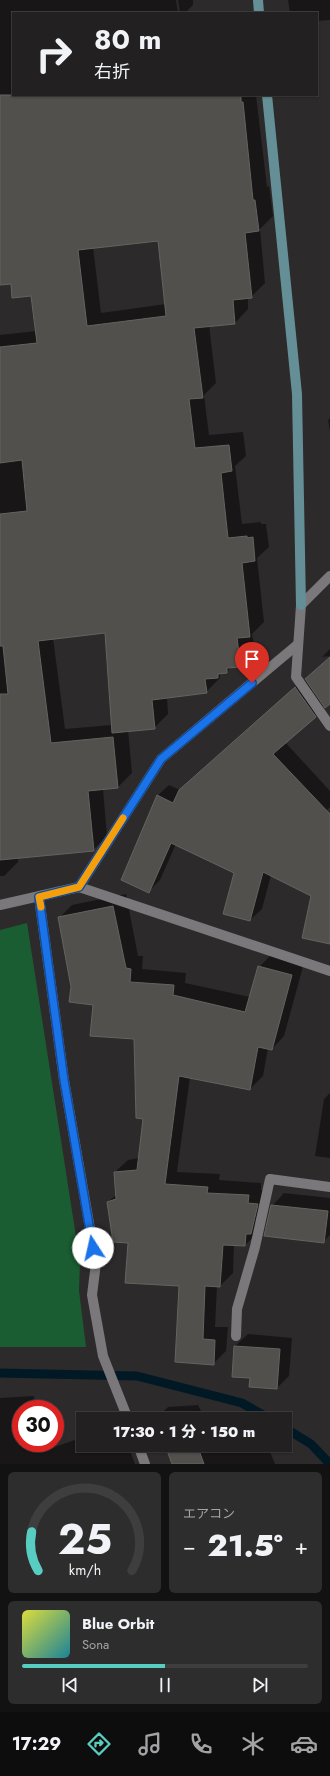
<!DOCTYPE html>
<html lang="ja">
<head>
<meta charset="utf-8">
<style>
  body { margin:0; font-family:Jost,"Noto Sans JP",sans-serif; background:#2e2d2e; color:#f1f3f6; height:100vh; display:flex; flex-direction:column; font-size:15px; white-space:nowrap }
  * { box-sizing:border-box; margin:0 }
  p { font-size:13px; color:#a2a3a5 }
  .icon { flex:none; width:22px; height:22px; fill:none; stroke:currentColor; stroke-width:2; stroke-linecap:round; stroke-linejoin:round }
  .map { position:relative; height:1464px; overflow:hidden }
  .drawer { display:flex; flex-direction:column; gap:8px; padding:8px; background:#131212; flex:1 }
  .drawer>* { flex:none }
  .top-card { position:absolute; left:12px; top:12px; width:306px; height:84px; border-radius:0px; box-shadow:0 1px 3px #0004,0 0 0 1px #3f3e3f; background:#222021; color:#f1f3f6; overflow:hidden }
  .speed { position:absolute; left:12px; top:1400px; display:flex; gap:8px; font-size:20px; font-weight:700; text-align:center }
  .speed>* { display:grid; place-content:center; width:52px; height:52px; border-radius:50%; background:#222021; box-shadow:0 1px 3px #0004,0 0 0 1px #3f3e3f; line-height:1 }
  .speed .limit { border:6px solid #d22; background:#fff; color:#111 }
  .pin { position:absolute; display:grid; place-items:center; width:34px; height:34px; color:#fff; margin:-41px -17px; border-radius:50% 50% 50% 0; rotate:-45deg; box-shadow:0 0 4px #0007 }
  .pin .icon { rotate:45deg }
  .me { position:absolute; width:44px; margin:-22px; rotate:350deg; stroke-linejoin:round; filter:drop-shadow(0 0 3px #0008) }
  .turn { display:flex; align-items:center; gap:14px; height:84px; padding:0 16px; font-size:18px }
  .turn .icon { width:52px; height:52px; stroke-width:2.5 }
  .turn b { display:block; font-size:28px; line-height:34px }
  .big { font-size:30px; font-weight:800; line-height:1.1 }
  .drawer .tile { flex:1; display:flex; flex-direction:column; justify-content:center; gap:6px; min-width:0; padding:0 14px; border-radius:6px; background:#2e2d2e }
  .drawer .dial { align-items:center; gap:0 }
  .dial svg { height:104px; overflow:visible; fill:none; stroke:#3f3e3f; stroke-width:7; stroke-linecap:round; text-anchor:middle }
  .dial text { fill:#f1f3f6; stroke:none }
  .song { display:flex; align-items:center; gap:12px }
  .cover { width:48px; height:48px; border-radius:6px; background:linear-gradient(135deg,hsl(60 70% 55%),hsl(190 70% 35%)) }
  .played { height:4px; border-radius:2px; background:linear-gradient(90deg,#57cec1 50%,#3f3e3f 50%) }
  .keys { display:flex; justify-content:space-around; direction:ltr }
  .heat { display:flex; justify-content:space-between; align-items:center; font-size:22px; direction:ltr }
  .drawer .tiles { flex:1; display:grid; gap:8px; grid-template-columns:1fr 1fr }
  .tile:last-child { grid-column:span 2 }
  .trip { position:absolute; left:76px; top:1412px; width:216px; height:40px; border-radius:0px; background:#222021; box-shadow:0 1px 3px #0004,0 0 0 1px #3f3e3f; font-weight:800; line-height:40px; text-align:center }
  .menu { display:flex; height:64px; justify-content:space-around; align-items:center; background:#0e0d0d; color:#a2a3a5 }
  .menu .icon { width:28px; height:28px }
  .menu .current { color:#57cec1 }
  .menu b { font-size:18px; color:#f1f3f6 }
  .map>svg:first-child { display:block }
</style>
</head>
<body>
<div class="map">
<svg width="330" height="1464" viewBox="0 0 330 1464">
  <rect width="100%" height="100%" fill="#2d2a2c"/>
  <path fill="#1b5d32" d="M27,923L80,1262L79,1291L86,1347H0V930Z"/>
  <g fill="#0007" fill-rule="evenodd">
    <path d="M0,0H176L178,13H180L178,0H193V5L185,13H13V95H256L267,187L269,186L273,216L260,229L265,283L251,297H248V309L235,323L209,325L216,383L204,395L209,435L243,432L246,456L235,466L242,524L261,522V524H266L269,547L257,558L264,622L252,634L255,652L241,666H232L227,672H222L220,674V678L206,692L167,697L168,714L154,728L128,730L132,773L118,787L103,789L107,836L93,850L18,857V862L4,876H0V335L36,331L32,295L12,283L0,284ZM159,239L166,304L101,313L93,247ZM106,632L112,725L65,729L53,638Z"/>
    <path d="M288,0H330V20L317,21V13H290Z"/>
    <path d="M330,418V431L328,420Z"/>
    <path d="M330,649V656L322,657Z"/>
    <path d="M330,657V700L285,742L330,791V807L319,817L330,821V943L312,895L271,875L262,909L250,920L235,872L176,844L160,880L149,891L157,796L169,785L180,790Z"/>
    <path d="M126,894L138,956H143L142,969L186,973L185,983L250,997L259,967L272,954L304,963L284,1036L272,1049L268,1048L263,1076L250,1089L190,1077L177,1172L220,1174L219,1180L261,1183V1190L270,1191L258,1233L245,1245H234L233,1273L220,1286H217L215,1327H228L226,1351L213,1364L180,1285L129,1242L108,1202L117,1194L115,1172L128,1160L139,1158L144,1119L135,1038L72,987L59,918L72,905Z"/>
    <path d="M330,1093V1158L315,1156L324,1099Z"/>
    <path d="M284,1193L330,1198V1235L324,1241L272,1206Z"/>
    <path d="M248,1334L292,1338L289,1376L277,1388L251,1377L235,1346Z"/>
    <path d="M34,1396L35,1409H21V1443H37L38,1453L83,1437V1445H128L135,1464H0V1398Z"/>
    <path d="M198,1405L201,1411L223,1412L239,1419H156L168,1407Z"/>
    <path d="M166,1445H260L262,1449L268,1447L275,1464H204L202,1459L188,1464H173Z"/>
  </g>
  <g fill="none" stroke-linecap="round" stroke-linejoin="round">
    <g stroke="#001925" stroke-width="9">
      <path d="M0,1373L137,1376L242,1403L270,1419"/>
      <path d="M285,1428L311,1444L330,1464"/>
    </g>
  </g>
  <g fill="#52504d" stroke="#656360" fill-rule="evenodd">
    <path d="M0,95H241V102H243L253,200H255L259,231L245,233L252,298L233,300L235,324L194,328L203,398L189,399L195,448L229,445L232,471L221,473L228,538L247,536V538L253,537L255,561L242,563L250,637L237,638L241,667L227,668V673L218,674V678L205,679L207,693L152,700L155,729L112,733L105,633L38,641L51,743L113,737L118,788L88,791L94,851L0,860V694H8L3,646H0V514L27,511L22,460L0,463V347L37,343L31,296L12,298L11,284L0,285ZM158,241L166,316L87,326L78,250Z"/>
    <path d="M330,657V704L325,708L305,679Z"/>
    <path d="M295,687L316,717L273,754L330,814V944L302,938L311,896L263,872L250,921L223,914L234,873L171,843L149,893L121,880L157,795L173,803L179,790Z"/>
    <path d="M113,906L126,968L131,969L130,982L174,985L173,995L245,1012L258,966L292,975L272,1050L258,1047L250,1090L179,1076L165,1184L208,1187L207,1193L249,1195L248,1203L258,1204L251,1234H246L245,1246L223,1245L220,1287L205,1286L203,1339L215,1340L214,1365L175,1362L179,1286L125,1283L128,1243L113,1242L107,1202L116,1199L114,1172L137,1170L143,1119L136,1118L134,1039L90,1036L93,1005L69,1002L71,987L58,917Z"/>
    <path d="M271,1205L328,1211L324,1243L264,1236Z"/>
    <path d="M234,1346L280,1349L277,1389L249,1387L250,1378L232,1377Z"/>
    <path d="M165,1445H197L204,1464H172Z"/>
  </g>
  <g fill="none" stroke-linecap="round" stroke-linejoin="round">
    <g stroke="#7a787a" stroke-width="10">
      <path d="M330,576L301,605L296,677L330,726"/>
      <path d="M79,887L161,759L297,645"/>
      <path d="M39,897L64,1080L96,1263L92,1295L103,1356L128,1419"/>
      <path d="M0,905L79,887L330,971"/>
      <path d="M236,1336L237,1309L255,1247L270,1179L330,1187"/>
      <path d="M138,1445L145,1464"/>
    </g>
    <g stroke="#648f96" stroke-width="10">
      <path d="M258,0L259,13"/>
      <path d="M267,95L297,394L301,605"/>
    </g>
  </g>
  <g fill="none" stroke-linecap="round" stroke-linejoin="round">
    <g stroke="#114b97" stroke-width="10">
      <path id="route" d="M93,1248L64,1080L39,897L79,887L161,759L252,683"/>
    </g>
    <use href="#route" stroke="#1a73e8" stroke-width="7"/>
    <path stroke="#f59e0b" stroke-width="7" d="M41,907L39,897L79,887L123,818"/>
  </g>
</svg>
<div class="speed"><div class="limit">30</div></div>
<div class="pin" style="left:252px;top:683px;background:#d93025"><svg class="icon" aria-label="arrive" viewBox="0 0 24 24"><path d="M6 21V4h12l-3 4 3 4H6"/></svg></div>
<svg class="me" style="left:93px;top:1248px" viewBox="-20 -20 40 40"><circle r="19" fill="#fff"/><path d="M0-13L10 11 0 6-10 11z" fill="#1a73e8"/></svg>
<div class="trip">17:30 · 1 分 · 150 m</div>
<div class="top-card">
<div class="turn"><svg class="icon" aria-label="right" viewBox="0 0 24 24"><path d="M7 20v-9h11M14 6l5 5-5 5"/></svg><div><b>80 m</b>右折</div></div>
</div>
</div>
<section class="drawer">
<div class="tiles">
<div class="tile dial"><svg viewBox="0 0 100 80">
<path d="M14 69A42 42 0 1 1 86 69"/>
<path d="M14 69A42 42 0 0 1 9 39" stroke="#57cec1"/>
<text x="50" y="56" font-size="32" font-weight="700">25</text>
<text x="50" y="72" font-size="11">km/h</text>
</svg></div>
<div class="tile"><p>エアコン</p>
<div class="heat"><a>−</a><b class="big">21.5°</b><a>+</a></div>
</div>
<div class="tile">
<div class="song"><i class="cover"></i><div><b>Blue Orbit</b><p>Sona</p></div></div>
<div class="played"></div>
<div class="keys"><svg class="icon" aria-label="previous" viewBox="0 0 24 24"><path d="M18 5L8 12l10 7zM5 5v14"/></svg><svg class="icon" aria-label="pause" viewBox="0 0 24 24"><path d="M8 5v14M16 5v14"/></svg><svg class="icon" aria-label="next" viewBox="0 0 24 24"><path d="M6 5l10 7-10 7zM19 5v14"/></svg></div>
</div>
</div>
</section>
<nav class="menu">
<b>17:29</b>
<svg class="icon current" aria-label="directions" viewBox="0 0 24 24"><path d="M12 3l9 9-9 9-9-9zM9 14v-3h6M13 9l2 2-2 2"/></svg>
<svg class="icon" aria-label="music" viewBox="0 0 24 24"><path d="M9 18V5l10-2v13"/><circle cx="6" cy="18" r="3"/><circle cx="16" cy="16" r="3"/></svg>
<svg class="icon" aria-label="phone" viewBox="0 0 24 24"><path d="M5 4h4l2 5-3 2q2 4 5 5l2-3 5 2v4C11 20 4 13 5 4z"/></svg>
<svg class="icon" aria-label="climate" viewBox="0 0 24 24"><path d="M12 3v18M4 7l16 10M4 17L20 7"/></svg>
<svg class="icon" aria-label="car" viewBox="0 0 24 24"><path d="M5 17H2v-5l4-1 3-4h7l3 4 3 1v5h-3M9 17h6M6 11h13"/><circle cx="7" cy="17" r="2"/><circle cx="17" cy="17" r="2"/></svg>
</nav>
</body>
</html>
